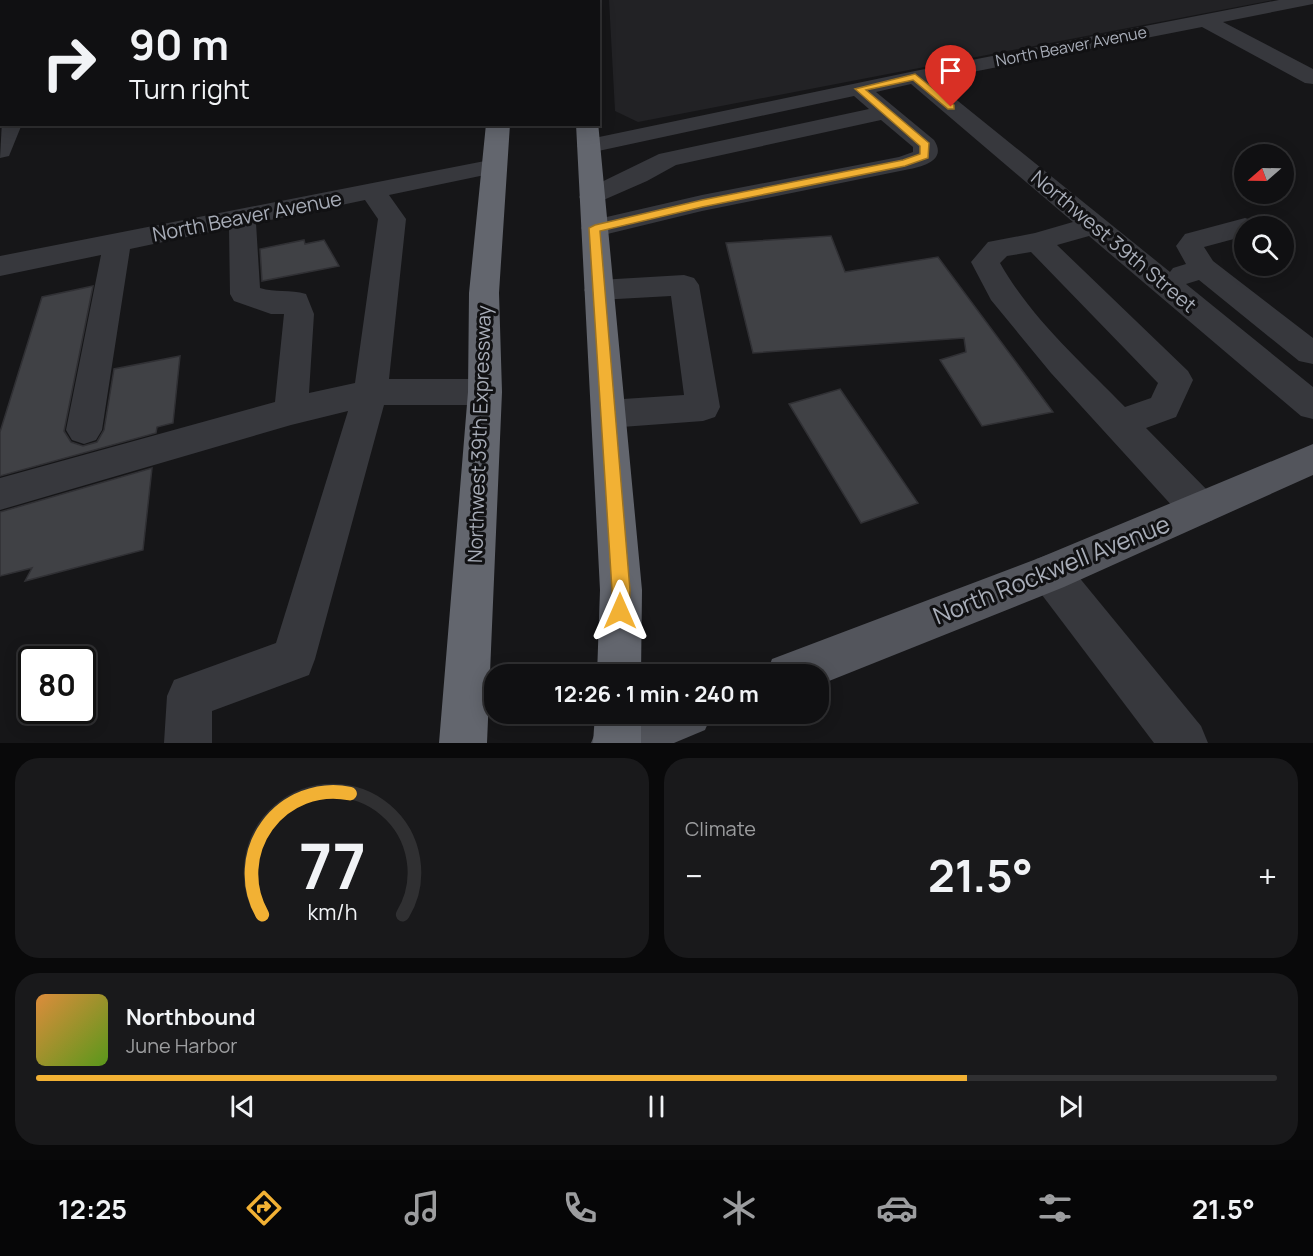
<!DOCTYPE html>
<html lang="en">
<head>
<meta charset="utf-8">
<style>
  body { margin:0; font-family:Manrope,sans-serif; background:#19191b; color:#f1f3f6; height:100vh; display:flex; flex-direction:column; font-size:22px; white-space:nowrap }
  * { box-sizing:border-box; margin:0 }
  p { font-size:20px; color:#9c9d9f }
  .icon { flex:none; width:33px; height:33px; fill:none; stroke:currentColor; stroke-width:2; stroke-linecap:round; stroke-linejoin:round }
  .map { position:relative; height:743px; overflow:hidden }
  .drawer { display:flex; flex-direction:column; gap:15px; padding:15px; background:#09090a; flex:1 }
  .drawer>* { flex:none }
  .hud { position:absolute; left:0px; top:0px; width:600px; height:126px; box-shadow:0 3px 15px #0003,0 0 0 2px #303032; background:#101012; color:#f1f3f6; overflow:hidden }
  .needle { width:39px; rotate:250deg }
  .buttons { position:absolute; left:1234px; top:144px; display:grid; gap:12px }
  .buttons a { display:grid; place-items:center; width:60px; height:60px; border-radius:50%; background:#101012; box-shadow:0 3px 15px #0003,0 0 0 2px #303032; font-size:30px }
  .speed { position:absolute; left:18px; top:646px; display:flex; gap:12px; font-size:30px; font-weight:700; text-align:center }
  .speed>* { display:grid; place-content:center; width:78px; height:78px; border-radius:50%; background:#101012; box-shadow:0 3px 15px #0003,0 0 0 2px #303032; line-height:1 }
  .speed .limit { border:3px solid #111; border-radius:9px; background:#fff; color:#111 }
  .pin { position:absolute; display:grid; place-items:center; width:51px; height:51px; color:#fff; margin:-62px -26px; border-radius:50% 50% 50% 0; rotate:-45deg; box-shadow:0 0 6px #0007 }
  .pin .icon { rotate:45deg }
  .me { position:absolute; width:66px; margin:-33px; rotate:0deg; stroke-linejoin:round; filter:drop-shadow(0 0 4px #0008) }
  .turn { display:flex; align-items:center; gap:21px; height:126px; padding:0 30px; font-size:27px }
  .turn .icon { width:78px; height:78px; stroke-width:2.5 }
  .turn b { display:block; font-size:42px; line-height:51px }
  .big { font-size:45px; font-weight:700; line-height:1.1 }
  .drawer .tile { flex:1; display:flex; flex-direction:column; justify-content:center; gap:9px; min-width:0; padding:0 21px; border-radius:24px; background:#19191b }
  .drawer .dial { align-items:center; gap:0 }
  .dial svg { height:156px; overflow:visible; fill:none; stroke:#303032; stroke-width:7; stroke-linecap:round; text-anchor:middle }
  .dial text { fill:#f1f3f6; stroke:none }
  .song { display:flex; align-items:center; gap:18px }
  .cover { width:72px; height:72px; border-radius:9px; background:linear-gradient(135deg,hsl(30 70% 55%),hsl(90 70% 35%)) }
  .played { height:6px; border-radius:3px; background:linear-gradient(90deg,#f2b134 75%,#303032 75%) }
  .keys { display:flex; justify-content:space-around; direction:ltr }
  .heat { display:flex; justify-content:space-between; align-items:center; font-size:33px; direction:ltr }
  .drawer .tiles { flex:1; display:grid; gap:15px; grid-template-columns:1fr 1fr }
  .tile:last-child { grid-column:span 2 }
  .trip { position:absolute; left:484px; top:664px; width:345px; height:60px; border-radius:24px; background:#101012; box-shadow:0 3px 15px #0003,0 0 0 2px #303032; font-weight:700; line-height:60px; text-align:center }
  .menu { display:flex; height:96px; justify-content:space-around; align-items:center; background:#060607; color:#9c9d9f }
  .menu .icon { width:42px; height:42px }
  .menu .selected { color:#f2b134 }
  .menu b { font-size:27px; color:#f1f3f6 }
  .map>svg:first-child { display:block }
</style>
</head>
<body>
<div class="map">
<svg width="1313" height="743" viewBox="0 0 1313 743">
  <rect width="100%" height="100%" fill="#161618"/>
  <path fill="#222225" d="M609,0H1273L638,122L615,111Z"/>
  <g fill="#404145" stroke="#303034" stroke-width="1.5">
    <path d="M831,236L845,272L938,257L1053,412L982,426L940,360L966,352L964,338L753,353L726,243Z"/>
    <path d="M304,240L305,244L324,240L339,266L262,281L260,249Z"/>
    <path d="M93,286L64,431L71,442L83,446L97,442L104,430L114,369L180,356L173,423L157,427L156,433L0,476V432L42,297Z"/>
    <path d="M840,389L918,503L861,523L789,404Z"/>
    <path d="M152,468L143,550L25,581L32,568L0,576V512Z"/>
  </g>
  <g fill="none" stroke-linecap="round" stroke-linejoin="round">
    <g fill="#37383d" fill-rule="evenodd">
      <path d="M53,0H71L52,2Z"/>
      <path d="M189,0H218L188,2Z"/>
      <path d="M1279,0H1313V4L1223,22L1313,69V84L1305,83L1202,27L932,80L1170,272L1173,268L1186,264L1176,246L1185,234L1245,218L1255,221L1258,226H1245V236L1204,247L1213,261L1313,338V364L1299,361L1199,280L1186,284L1313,387V419L1301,416L1089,236L1057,245L1188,371L1193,380L1176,417L1146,428L1213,496L1218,508L1213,520L1199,525L1185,520L1051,373L991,300L971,262L988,242L1035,233L1073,222L911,84L876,92L934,140C948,161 921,167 905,170L702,211L595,237L585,234L581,228L585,222L702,195L899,157L913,152V147L881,120L676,165L647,181L592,205L583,203L579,197L583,191L659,154L869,109L854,96L589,153L580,151L577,146L580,141L915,71ZM1031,252L1158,383L1151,398L1125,407C1081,362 1031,318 1000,263L1007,256Z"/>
      <path d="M2,21V34H0V22Z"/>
      <path d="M2,121V124H22L9,156L0,158Z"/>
      <path d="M495,159L504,161L507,166L504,171L389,195L406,219L389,379H485L497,383L502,392L497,401L485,405H384L315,659L309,675L212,711V743H164L167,696L174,680L276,643L348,411L291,425L0,510V478L275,402L284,314H271L234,301L230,294L229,228L130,249L102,430L96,440L84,444L72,440L66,430L101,255L0,276V256ZM365,200L378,219L355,383L309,393L314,314L306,294C290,289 275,293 260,288L256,223Z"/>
      <path d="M684,275L694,278L699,285L720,407L715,417L703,421L608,428L596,424L591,414L596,404L608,400L684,395L671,296L599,300L588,297L584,290L588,283L599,280Z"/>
      <path d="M1050,554L1064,559L1201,726L1208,743H1154L1036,587L1030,573L1036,559Z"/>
    </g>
    <g fill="#53555c" fill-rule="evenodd">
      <path d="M1313,444V475L1064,587L819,685V675H766L772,659L1039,558Z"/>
      <path d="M629,714H712L705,730L674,743H591L598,726Z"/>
    </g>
    <g fill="#63666e" fill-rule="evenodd">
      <rect x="501" y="0" width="18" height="2"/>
      <path d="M574,0H592L593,2H574Z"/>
      <path d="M598,122L642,590L641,675H597L600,590L576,124H598Z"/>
      <path d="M486,124H510L499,293L502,392L487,743H439L468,392L469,293Z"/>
      <path d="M595,714H641V743H593Z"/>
    </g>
  </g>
  <path fill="#f2b134" stroke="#9d7322" stroke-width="1.5" d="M915,74L954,105V109H948L913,80L866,90L929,143L928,158L905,166L702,207L600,231L630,590L629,611L627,617L620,620L614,617L612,611V590L589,228L595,225L702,200L903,160L920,154V146L855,89Z"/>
  <g text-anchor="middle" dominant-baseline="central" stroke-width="6" stroke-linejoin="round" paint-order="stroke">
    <g font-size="16" fill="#a8adb8" stroke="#111113">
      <text transform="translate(1071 46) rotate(-11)">North Beaver Avenue</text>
    </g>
    <g font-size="20" fill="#a8adb8" stroke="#111113">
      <text transform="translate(247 216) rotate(-11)">North Beaver Avenue</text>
      <text transform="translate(1114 241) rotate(40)">Northwest 39th Street</text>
      <text transform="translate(479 434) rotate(-88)">Northwest 39th Expressway</text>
    </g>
    <g font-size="24" fill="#a8adb8" stroke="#111113">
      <text transform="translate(1051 569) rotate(-22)">North Rockwell Avenue</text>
    </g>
  </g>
</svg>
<div class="buttons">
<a><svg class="needle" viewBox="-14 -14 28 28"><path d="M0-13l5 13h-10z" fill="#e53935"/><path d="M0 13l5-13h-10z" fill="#9c9d9f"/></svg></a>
<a><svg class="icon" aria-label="search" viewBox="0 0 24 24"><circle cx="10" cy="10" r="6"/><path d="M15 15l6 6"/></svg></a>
</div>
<div class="speed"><div class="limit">80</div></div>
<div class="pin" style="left:951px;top:107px;background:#d93025"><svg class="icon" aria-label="arrive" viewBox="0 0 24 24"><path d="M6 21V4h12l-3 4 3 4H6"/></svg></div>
<svg class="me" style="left:620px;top:611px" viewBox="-20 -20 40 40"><path d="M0-17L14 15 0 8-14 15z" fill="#f2b134" stroke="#fff" stroke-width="4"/></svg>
<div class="trip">12:26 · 1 min · 240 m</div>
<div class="hud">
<div class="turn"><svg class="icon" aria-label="right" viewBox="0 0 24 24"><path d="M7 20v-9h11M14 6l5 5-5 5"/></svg><div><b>90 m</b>Turn right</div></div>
</div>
</div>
<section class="drawer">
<div class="tiles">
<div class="tile dial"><svg viewBox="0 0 100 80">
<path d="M14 69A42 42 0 1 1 86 69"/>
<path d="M14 69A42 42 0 0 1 59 7" stroke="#f2b134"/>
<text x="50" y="56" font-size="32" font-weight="700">77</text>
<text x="50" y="72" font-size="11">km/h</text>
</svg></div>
<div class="tile"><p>Climate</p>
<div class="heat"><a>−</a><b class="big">21.5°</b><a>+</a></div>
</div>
<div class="tile">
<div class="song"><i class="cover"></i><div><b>Northbound</b><p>June Harbor</p></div></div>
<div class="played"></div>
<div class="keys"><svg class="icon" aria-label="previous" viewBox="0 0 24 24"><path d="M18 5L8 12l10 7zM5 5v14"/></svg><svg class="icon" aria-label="pause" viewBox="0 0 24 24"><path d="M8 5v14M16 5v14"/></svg><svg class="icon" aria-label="next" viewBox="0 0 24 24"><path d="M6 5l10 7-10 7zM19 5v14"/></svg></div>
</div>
</div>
</section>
<nav class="menu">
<b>12:25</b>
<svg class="icon selected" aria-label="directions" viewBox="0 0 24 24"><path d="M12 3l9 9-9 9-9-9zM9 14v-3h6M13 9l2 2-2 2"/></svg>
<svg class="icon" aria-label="music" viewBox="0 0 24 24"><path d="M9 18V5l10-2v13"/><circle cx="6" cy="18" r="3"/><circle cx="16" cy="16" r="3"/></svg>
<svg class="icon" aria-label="phone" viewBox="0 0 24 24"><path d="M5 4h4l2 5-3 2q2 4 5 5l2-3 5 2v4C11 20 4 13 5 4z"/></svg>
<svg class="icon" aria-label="climate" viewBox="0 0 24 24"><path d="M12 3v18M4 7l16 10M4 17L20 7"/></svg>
<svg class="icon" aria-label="car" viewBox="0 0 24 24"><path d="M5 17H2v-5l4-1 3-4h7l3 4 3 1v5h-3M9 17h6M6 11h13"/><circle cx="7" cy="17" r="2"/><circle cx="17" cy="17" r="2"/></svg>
<svg class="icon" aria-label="filters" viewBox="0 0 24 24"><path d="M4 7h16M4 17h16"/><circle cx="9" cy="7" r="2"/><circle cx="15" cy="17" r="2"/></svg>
<b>21.5°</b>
</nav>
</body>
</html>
